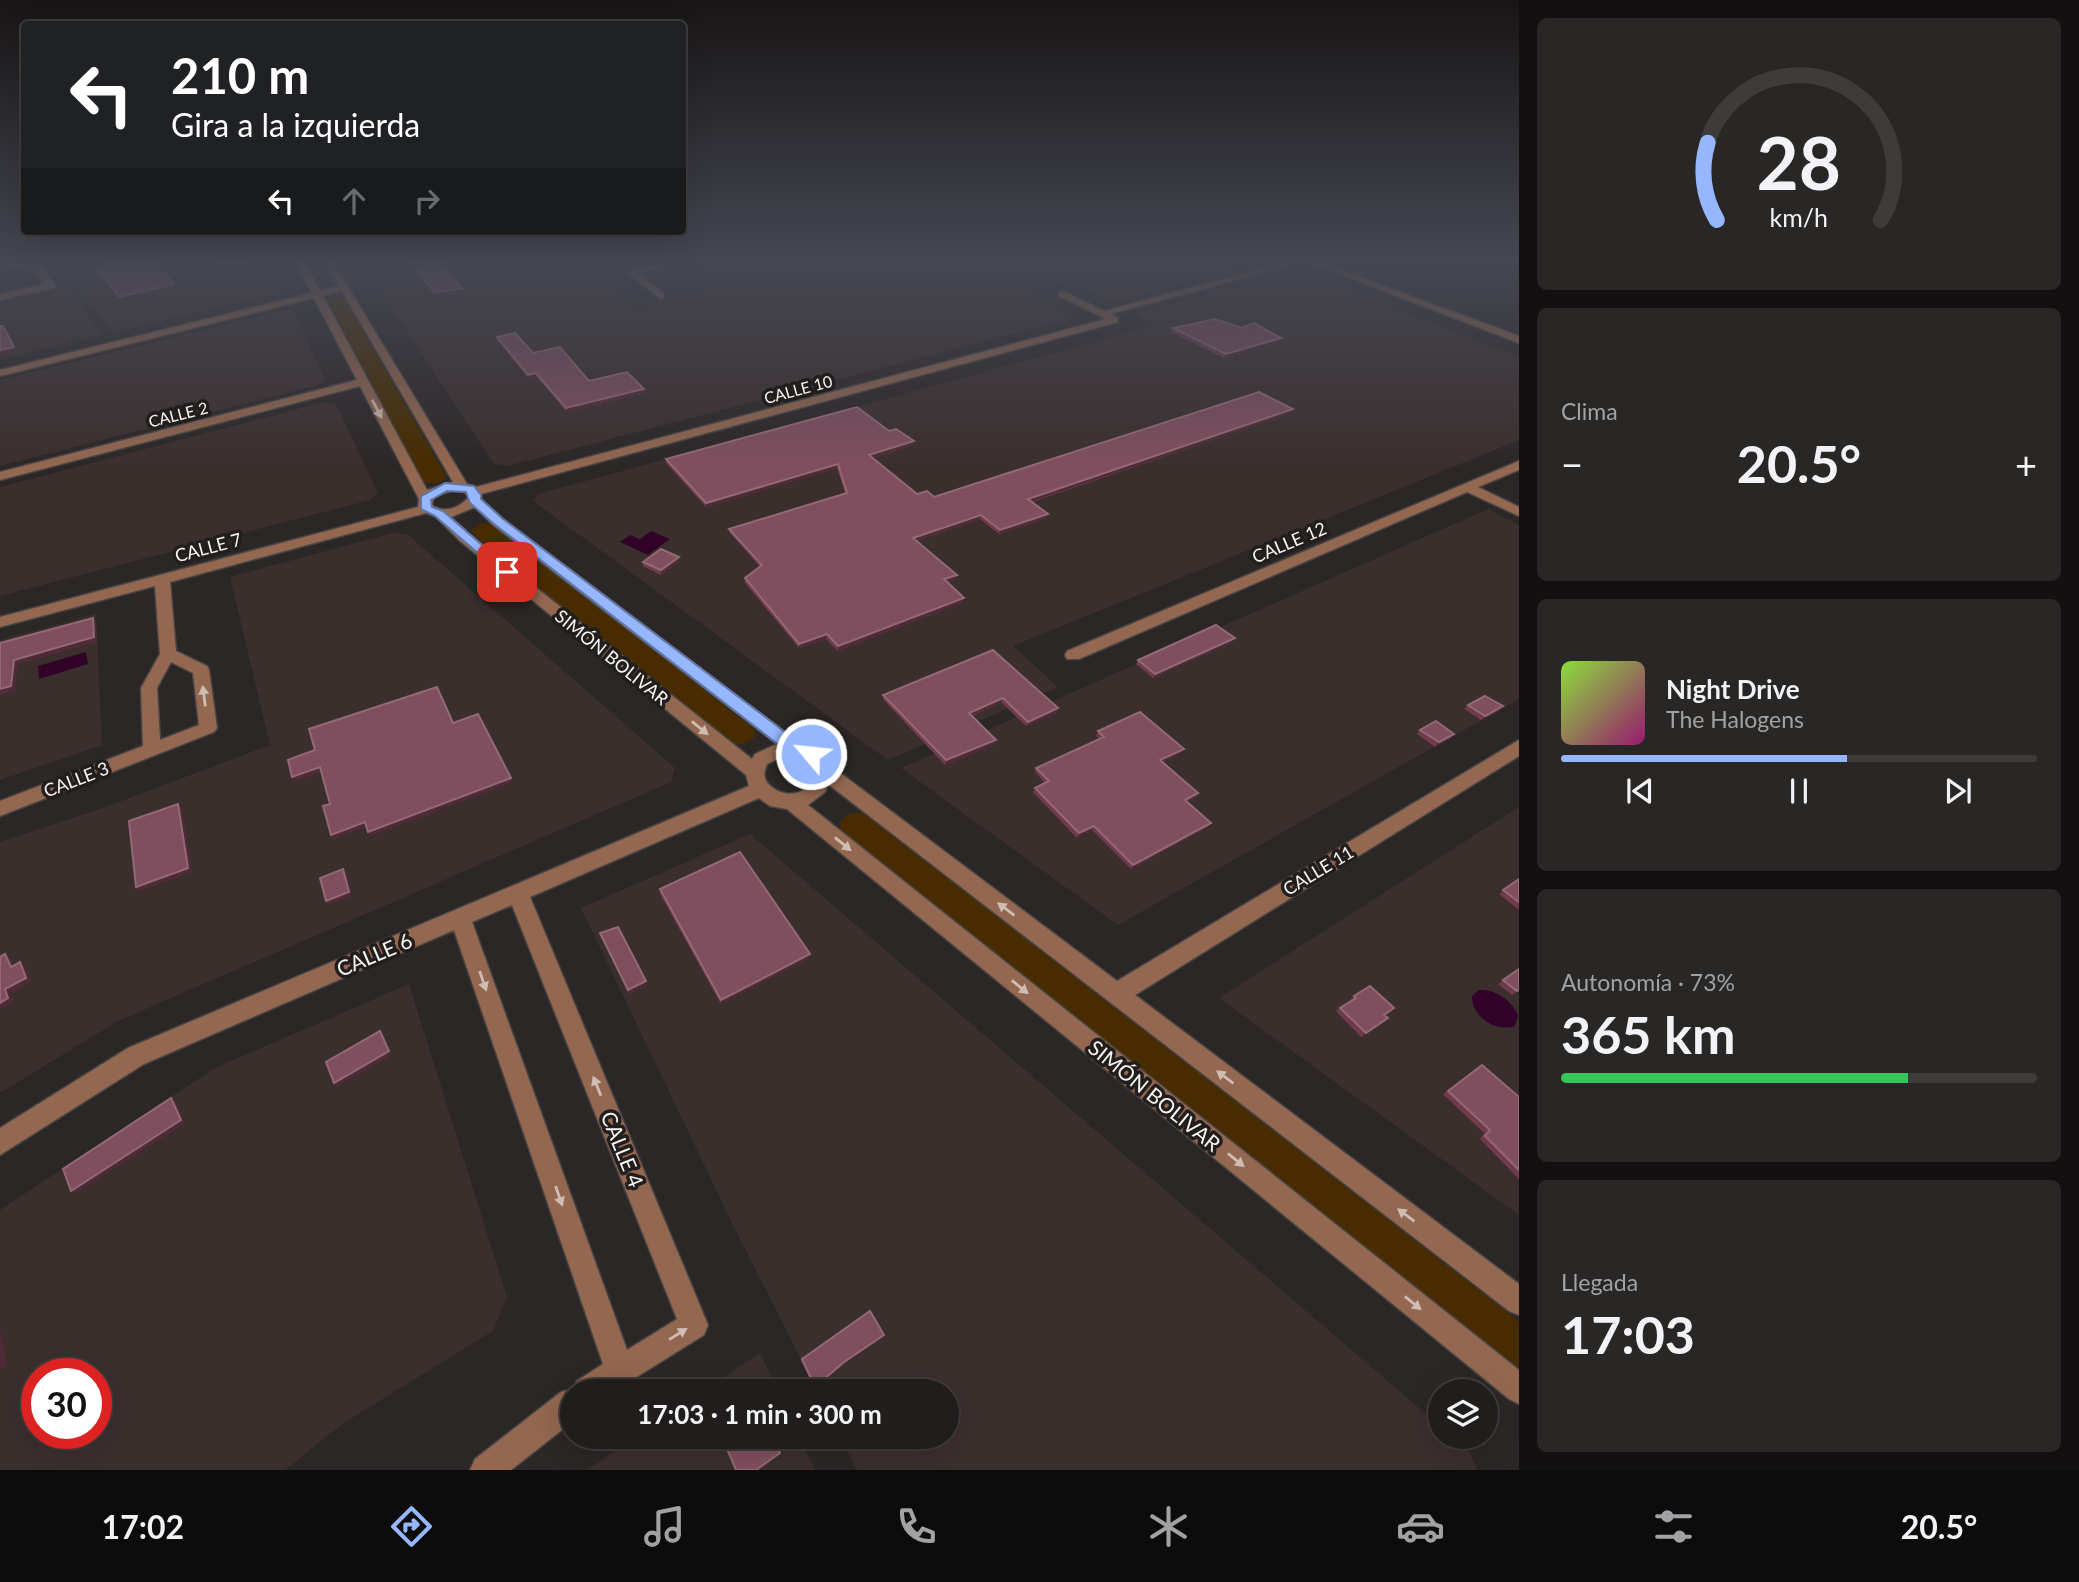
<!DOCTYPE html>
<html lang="es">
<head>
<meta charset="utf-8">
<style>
  body { margin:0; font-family:Lato,sans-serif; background:#292626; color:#f1f3f6; height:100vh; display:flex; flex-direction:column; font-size:26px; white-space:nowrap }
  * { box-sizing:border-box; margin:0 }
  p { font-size:23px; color:#a2a2a4 }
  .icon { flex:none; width:38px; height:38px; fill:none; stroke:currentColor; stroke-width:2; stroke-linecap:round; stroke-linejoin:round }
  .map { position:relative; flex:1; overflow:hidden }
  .drawer { display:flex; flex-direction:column; gap:18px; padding:18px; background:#121010; width:560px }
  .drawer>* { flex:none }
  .hud { position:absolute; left:21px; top:21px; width:665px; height:214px; border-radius:7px; box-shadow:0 7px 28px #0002,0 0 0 2px #3e3b3b; background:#202124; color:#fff; overflow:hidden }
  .buttons { position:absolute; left:1428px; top:1379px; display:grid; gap:14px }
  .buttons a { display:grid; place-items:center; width:70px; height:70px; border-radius:50%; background:#211d1d; box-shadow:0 7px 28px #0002,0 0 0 2px #3e3b3b; font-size:35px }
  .speed { position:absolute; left:21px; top:1358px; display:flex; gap:14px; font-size:35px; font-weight:700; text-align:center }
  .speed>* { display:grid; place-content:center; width:91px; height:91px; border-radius:50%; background:#211d1d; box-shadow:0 7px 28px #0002,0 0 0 2px #3e3b3b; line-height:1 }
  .speed .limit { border:10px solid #d22; background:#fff; color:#111 }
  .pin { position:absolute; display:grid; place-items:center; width:60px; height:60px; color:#fff; margin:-30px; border-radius:14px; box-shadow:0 4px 10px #0006 }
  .me { position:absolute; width:77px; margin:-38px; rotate:298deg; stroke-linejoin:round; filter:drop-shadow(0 0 5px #0008) }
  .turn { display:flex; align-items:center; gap:24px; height:147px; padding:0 35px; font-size:32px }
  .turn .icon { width:91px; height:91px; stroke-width:2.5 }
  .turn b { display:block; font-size:49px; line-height:60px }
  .lanes { display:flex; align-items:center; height:66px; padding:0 35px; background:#0003; justify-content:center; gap:35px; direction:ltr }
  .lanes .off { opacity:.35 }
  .big { font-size:52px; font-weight:700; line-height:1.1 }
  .drawer .widget { flex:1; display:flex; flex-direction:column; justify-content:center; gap:10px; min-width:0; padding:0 24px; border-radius:10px; background:#292626 }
  .drawer .dial { align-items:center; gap:0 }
  .dial svg { height:182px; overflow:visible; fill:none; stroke:#3e3b3b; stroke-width:7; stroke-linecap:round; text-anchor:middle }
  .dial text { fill:#f1f3f6; stroke:none }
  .song { display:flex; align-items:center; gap:21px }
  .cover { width:84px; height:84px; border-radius:10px; background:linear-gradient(135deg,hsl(90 70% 55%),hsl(320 70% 35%)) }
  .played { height:7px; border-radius:4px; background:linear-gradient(90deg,#96b6fd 60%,#3e3b3b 60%) }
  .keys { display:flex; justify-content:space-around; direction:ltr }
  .heat { display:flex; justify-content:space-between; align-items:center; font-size:38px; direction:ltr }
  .charge { height:10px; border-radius:5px; background:linear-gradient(90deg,#34c759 73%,#3e3b3b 0) }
  .trip { position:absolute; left:560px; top:1379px; width:399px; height:70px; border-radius:35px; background:#211d1d; box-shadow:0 7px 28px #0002,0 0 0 2px #3e3b3b; font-weight:700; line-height:70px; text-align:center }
  .tabs { display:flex; height:112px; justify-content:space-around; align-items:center; background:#0d0c0c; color:#a2a2a4 }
  .tabs .icon { width:49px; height:49px }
  .tabs .on { color:#96b6fd }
  .tabs b { font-size:32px; color:#f1f3f6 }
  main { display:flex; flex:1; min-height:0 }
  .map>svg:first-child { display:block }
</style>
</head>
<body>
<main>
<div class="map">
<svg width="1519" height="1470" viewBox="0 0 1519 1470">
  <rect width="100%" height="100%" fill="#2c2727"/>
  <g fill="#3b2f2e" fill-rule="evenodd">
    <path d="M62,262H269L282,290L276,294L112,333Z"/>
    <path d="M362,262H638L593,271L636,310L706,295L677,272L732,262H1271L1112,302L1071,282L1028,292L1075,318L507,466L494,464Z"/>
    <path d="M1297,271L1519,357V440L1013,646L1058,687L888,760L533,501L538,494L1156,325L1136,314Z"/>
    <path d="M70,288L102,335L0,360V304Z"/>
    <path d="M283,310H293L325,380L318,385L0,466V380Z"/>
    <path d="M325,402L336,404L378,493L370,500L0,596V487Z"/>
    <path d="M1488,509L1519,525V699L1118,925L901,768Z"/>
    <path d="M393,533L407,534L675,768L671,782L118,1021L0,1093V842L103,808L270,745L230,577Z"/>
    <path d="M96,614L102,745L0,780V640Z"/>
    <path d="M1519,807V1215L1219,998Z"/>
    <path d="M750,834L1440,1426V1437H1453L1469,1451L1477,1470H857L840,1437H947V1391H817L733,1225L581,908Z"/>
    <path d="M409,984L507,1297L493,1331L342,1424L285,1470H0V1210L215,1068ZM37,1374H96V1433H37Z"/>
    <path d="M760,1353L778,1391H703Z"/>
    <path d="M636,1437H799L815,1470H587Z"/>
  </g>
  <g fill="#482c00">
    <path d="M335,298H344L446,476C442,484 432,485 424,482L328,301Z"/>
    <path d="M492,523L755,730L754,738L743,744H732L492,551L471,531L479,524Z"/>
    <path d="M863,813L1519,1321V1376L841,831L840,823C845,814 853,812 863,813Z"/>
  </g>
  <g fill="#310328">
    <path d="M651,531L670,539L648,555L620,542L630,535L640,539Z"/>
    <path d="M86,652L88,664L39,679L38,666Z"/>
    <path d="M1479,990C1496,989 1511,1000 1518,1015L1515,1026C1496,1033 1471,1016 1472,996Z"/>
  </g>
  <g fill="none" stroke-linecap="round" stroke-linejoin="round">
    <g stroke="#484444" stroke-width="3">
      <g id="street">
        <path d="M19,262H38L56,286L54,288L0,300V294L45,284L31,265L0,271V265Z"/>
        <path d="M296,262H304L320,291L339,286L325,262H333L467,484L476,487L1106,319L1059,296V292H1065L1104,311L1289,262H1302L1111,314L1118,318V322L481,494V499L503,519L802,745C815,747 827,753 831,766L1117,981L1519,740V756L1135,995L1519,1284V1315L1509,1311L828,784L825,792L808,805L1519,1370V1404L1509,1399L787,809L770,806L759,798L530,897L708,1325L704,1335L614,1391H572V1422L511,1470H470L475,1459L561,1392L573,1389L577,1381L603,1364L454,930L144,1064L0,1155V1128L128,1048L749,786L746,775L460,541L435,516L426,513L170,582L176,651L207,666L209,670L217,728L214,732L0,816V801L143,746L141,688L160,654L155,586L0,627V617L418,507L419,499L360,386L0,480V472L357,380L314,298L0,376V370L312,293ZM342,291L453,482L427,490L323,296ZM454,490H463L469,497C459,508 445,514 431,505L435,496ZM475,507L493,525L777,744L755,754L752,759L470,535L451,517ZM171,662L193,673L199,725L160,740L157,688ZM786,755C841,766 801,809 773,788C763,781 763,774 767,764ZM512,905L677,1319L627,1350L472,922Z"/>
        <path d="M668,262H684L637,273L664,294V298L661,299L626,272Z"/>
        <path d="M1308,262H1319L1519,336V343Z"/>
        <path d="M1519,461V470L1478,487L1519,507V516L1467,492L1079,659H1067L1065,655L1067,651Z"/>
      </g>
    </g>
    <use href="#street" fill="#936750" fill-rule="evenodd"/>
  </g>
  <g fill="#723b4d">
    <path d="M409,262H440L462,288L463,292L436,297Z"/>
    <path d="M1173,328H1241L1281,338L1280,342L1224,358L1171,332Z"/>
    <path d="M497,337L533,353L589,381L644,393L567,412L537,377L529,379L498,341Z"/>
    <path d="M1291,413L1032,502L1047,518L999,534L980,519L916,541L957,575L956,579L947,582L963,602L838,651L826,639L799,648L745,583V578L760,567L730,533L729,529L845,493L837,468L706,507L666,463V459L889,431L914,441L913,445L872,458L917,494L934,497Z"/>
    <path d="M679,557V562L661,575L643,566V562Z"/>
    <path d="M1232,642L1153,678L1136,664L1138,660Z"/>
    <path d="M993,650L1056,713L1026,726L1001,702L972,716L995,744L945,765L883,699V695Z"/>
    <path d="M1468,705L1499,711L1481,720L1464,709Z"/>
    <path d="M1420,730L1451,738L1435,747L1417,734Z"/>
    <path d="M1098,731L1181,753L1163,762L1198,793L1195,798L1187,802L1208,827L1131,869L1092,830L1077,838L1033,792L1035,788L1045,783L1035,772L1036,768L1100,739L1096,736Z"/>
    <path d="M1519,879V910L1499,894Z"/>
    <path d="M660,889L810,954V957L721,1004L660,894Z"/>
    <path d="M600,933L646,981V985L629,994Z"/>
    <path d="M1519,969V990L1512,995L1498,984Z"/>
    <path d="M1354,996L1388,1018L1361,1037L1336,1011L1340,1008L1351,1001L1350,1000Z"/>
    <path d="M1482,1065L1519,1097V1179L1480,1139L1484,1133L1443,1094Z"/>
    <path d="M883,1337L844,1364L815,1388L801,1361L802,1359Z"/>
  </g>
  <g fill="#502b37">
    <path d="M247,262L249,265L224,271L222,267Z"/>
    <path d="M174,284L176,288L120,300L119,297Z"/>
    <path d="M462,288L463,292L436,297L435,293Z"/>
    <path d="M3,326L16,351L0,355V350Z"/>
    <path d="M1281,338L1280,342L1224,358L1226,354Z"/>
    <path d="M536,373L537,377L529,379L528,375Z"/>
    <path d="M644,389V393L567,412L566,408Z"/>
    <path d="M1293,409L1291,413L1027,503L1028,499Z"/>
    <path d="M914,441L913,445L868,459L869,455Z"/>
    <path d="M838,464L837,468L706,507V503Z"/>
    <path d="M1048,514L1047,518L999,534L1000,530Z"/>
    <path d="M981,515L980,519L912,542L913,538Z"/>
    <path d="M679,557V562L661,575V570Z"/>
    <path d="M957,575L956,579L943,584L944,579Z"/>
    <path d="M964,598L963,602L838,651V646Z"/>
    <path d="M93,618L96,622L97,642L18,664L15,691L0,695V689L14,660Z"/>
    <path d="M827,634L826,639L799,648V644Z"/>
    <path d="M1235,638L1232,642L1153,678L1155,674Z"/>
    <path d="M1003,698L1001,702L968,717L969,713Z"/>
    <path d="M1503,706L1499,711L1481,720L1485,716Z"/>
    <path d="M1058,708L1056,713L1026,726L1028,722Z"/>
    <path d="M1454,734L1451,738L1435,747L1439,742Z"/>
    <path d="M996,740L995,744L945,765L946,760Z"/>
    <path d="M1184,749L1181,753L1158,764L1160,760Z"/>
    <path d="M320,767L322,772L295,781L292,777Z"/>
    <path d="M511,778L513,782L370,836L368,832Z"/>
    <path d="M1198,793L1195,798L1183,804L1185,800Z"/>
    <path d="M178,804L182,808L192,872L140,891L136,887Z"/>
    <path d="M365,822L367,826L334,839L331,835Z"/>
    <path d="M1211,823L1208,827L1131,869L1133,865Z"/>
    <path d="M1094,826L1092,830L1077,838L1079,833Z"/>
    <path d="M343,869L346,873L352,896L328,905L326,901Z"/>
    <path d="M5,954L10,958L16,971L11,967Z"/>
    <path d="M810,954V957L721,1004V1000Z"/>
    <path d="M20,962L25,966L31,982L10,993L13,1002L0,1009V1003L5,989Z"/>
    <path d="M646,981V985L629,994L628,990Z"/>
    <path d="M380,1031L392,1055L337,1086L334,1083Z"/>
    <path d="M171,1098L175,1102L185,1123L76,1193L71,1191Z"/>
    <path d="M0,1328L7,1365L0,1370Z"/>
    <path d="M884,1335L883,1337L844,1364L815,1388L844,1362Z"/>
  </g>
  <g fill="#804f5f" stroke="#936976" stroke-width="2">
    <path d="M117,262H153L174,284L119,297L97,268L112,265L110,263Z"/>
    <path d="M216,262H247L222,267Z"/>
    <path d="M411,262H440L462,288L435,293Z"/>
    <path d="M1215,319L1241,328L1254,323L1281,338L1226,354L1173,328Z"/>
    <path d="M0,326H3L14,347L0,350Z"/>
    <path d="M515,333L533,353L560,347L589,381L627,372L644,389L566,408L536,373L528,375L497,337Z"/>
    <path d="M1259,392L1293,409L1028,499L1048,514L1000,530L981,515L913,538L957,575L944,579L964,598L838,646L827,634L799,644L745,578L762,565L729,529L847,493L838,464L706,503L666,459L857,407L889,431L896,429L914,441L869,455L917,494L927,491L934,497Z"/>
    <path d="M661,549L679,557L661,570L643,562Z"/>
    <path d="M93,618L94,637L14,660L11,686L0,689V643Z"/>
    <path d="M1216,625L1235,638L1155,674L1138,660Z"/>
    <path d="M993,650L1058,708L1028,722L1003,698L969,713L996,740L946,760L883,695Z"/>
    <path d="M437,687L453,723L478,714L511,778L368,832L365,822L331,835L323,806L330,804L320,767L292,777L288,760L315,750L309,729Z"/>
    <path d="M1485,696L1503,706L1485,716L1468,705Z"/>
    <path d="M1140,712L1184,749L1160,760L1198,793L1185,800L1211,823L1133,865L1094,826L1079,833L1035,788L1049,781L1036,768L1104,737L1098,731Z"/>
    <path d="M1436,721L1454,734L1439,742L1420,730Z"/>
    <path d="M178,804L188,868L136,887L129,821Z"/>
    <path d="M740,852L810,954L721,1000L660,889Z"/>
    <path d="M343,869L349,892L326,901L320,878Z"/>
    <path d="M1519,879V902L1503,890Z"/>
    <path d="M618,927L646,981L628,990L600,933Z"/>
    <path d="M5,954L11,967L20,962L26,978L5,989L8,998L0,1003V957Z"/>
    <path d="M1519,969V990L1517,991L1503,980Z"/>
    <path d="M1370,986L1394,1008L1384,1015L1388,1018L1366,1033L1340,1008L1356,998L1354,996Z"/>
    <path d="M380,1031L389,1051L334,1083L326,1062Z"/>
    <path d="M1482,1065L1519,1097V1170L1485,1136L1490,1130L1448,1091Z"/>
    <path d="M171,1098L181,1120L71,1191L63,1169Z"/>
    <path d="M870,1311L884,1335L844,1362L815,1387L802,1359Z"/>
    <path d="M722,1437H773L780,1453L756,1470H736Z"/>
  </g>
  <defs><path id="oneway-solid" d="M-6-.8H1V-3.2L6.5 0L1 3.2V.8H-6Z" transform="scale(1.75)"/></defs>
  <g fill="#cfbcb2">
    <use href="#oneway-solid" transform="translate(377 409) rotate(62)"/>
    <use href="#oneway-solid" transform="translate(204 696) rotate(-97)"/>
    <use href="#oneway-solid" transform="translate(700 728) rotate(39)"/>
    <use href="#oneway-solid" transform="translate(843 844) rotate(39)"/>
    <use href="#oneway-solid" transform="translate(1006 909) rotate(-143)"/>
    <use href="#oneway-solid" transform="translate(483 981) rotate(71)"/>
    <use href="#oneway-solid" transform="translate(1020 987) rotate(39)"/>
    <use href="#oneway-solid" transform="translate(1225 1077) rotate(-143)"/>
    <use href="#oneway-solid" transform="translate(597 1086) rotate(-112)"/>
    <use href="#oneway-solid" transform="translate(1236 1160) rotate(39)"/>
    <use href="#oneway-solid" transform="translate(559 1196) rotate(71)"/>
    <use href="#oneway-solid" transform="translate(1406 1215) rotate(-143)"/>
    <use href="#oneway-solid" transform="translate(1413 1303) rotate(39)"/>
    <use href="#oneway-solid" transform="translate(678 1334) rotate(-32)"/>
  </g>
  <linearGradient id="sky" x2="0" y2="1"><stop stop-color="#181515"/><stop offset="0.56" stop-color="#454752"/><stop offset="1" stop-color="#454752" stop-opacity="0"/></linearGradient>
  <rect width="1519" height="467" fill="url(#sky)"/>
  <path fill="#96b6fd" stroke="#6276a4" stroke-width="2" d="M445,483L474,486L481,495V499L503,519L801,744L816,749L819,754L816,758L811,760L789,753L494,524L470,503L466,492L447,491L431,500L432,507L443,511L513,572L507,576L502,574L435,516L421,509V496Z"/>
  <g text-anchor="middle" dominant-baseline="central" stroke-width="7" stroke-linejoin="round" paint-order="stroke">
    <g font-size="16" fill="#f7f4f3" stroke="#221e1d">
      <text transform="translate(798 389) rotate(-15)">CALLE 10</text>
      <text transform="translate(178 414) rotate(-14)">CALLE 2</text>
    </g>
    <g font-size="18" fill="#f7f4f3" stroke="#221e1d">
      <text transform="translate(1289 542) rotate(-23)">CALLE 12</text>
      <text transform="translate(208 547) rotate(-15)">CALLE 7</text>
      <text transform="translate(612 657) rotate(39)">SIMÓN BOLIVAR</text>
      <text transform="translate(76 779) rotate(-21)">CALLE 3</text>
      <text transform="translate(1318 870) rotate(-31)">CALLE 11</text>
    </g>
    <g font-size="21" fill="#f7f4f3" stroke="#221e1d">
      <text transform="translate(374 954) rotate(-23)">CALLE 6</text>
      <text transform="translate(1155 1095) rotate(39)">SIMÓN BOLIVAR</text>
      <text transform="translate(623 1149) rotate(68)">CALLE 4</text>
    </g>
  </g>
</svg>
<div class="buttons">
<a><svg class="icon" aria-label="layers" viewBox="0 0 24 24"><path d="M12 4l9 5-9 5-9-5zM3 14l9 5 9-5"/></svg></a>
</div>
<div class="speed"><div class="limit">30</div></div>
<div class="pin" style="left:507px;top:572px;background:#d93025"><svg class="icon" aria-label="arrive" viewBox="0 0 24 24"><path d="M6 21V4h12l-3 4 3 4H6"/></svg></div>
<svg class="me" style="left:811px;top:754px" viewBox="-20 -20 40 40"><circle r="17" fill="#96b6fd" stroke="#fff" stroke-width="3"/><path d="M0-11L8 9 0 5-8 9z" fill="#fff"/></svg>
<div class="trip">17:03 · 1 min · 300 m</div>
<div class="hud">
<div class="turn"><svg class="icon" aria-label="left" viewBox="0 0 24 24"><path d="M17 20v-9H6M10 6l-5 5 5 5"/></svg><div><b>210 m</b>Gira a la izquierda</div></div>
<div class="lanes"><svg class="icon" aria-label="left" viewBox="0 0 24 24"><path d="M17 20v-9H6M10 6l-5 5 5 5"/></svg><svg class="icon off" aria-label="ahead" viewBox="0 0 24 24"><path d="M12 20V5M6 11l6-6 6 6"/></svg><svg class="icon off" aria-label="right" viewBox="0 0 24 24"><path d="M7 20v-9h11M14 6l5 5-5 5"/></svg></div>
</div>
</div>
<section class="drawer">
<div class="widget dial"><svg viewBox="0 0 100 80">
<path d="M14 69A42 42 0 1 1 86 69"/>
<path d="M14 69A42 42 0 0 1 10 35" stroke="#96b6fd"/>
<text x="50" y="56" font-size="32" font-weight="700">28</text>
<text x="50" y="72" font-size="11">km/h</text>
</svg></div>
<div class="widget"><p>Clima</p>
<div class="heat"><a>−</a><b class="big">20.5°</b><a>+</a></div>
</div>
<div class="widget">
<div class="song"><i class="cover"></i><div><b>Night Drive</b><p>The Halogens</p></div></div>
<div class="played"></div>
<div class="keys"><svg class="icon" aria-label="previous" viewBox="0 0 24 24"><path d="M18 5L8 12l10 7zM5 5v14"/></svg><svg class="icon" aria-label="pause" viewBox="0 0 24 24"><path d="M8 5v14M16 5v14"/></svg><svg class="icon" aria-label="next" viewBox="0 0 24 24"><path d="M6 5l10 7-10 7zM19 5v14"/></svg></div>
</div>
<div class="widget"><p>Autonomía · 73%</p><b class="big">365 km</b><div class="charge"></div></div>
<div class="widget"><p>Llegada</p><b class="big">17:03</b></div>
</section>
</main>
<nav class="tabs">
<b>17:02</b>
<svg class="icon on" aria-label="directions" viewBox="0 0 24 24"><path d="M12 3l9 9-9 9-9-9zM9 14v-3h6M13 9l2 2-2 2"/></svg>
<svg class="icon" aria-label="music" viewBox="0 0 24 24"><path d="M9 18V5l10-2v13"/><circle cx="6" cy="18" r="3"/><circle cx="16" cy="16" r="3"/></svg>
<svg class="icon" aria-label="phone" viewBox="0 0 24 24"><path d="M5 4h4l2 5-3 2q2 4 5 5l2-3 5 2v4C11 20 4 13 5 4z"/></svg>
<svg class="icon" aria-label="climate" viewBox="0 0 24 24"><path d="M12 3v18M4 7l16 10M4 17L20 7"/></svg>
<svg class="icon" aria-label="car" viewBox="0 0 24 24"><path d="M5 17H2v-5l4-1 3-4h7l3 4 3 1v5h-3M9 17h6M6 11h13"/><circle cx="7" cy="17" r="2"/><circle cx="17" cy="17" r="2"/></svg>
<svg class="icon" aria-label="filters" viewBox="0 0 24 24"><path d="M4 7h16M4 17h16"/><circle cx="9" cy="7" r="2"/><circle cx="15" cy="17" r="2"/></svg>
<b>20.5°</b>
</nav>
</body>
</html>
